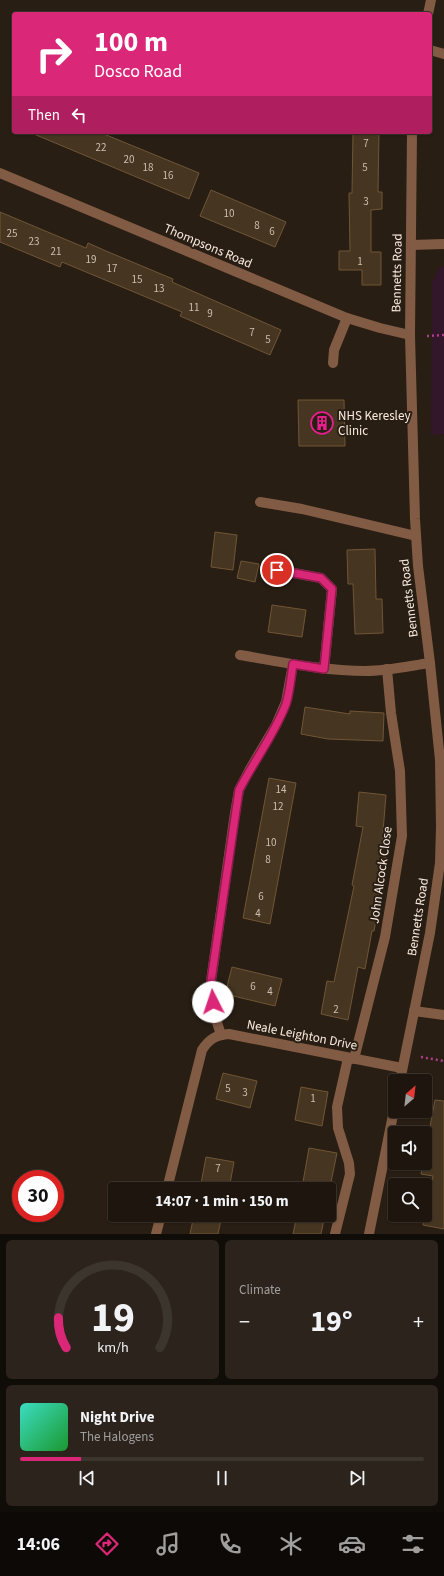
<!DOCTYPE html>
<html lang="en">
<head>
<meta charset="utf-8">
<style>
  body { margin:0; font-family:"Source Sans 3",sans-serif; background:#2b231c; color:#f1f3f6; height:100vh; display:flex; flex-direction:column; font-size:15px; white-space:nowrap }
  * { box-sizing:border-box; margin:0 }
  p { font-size:13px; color:#a19f9e }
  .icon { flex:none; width:22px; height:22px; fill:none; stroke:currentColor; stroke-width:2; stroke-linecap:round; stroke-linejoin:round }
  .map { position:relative; height:1234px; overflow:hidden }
  .sheet { display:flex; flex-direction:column; gap:6px; padding:6px; background:#100c08; flex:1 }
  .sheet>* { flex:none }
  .hud { position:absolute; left:12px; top:12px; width:420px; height:122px; border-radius:4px; box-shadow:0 1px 3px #0004,0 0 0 1px #3c352e; background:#db2777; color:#fff; overflow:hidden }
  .needle { width:26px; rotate:28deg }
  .buttons { position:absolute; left:388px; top:1074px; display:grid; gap:8px }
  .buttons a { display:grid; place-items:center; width:44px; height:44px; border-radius:4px; background:#1e160e; box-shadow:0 1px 3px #0004,0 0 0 1px #3c352e; font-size:20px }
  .speed { position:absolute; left:12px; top:1170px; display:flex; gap:8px; font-size:20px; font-weight:700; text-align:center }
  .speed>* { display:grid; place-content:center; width:52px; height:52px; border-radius:50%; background:#1e160e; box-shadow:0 1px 3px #0004,0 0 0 1px #3c352e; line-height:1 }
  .speed .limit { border:6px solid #d22; background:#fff; color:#111 }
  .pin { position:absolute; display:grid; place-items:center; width:34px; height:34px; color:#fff; margin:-17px; border:2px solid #fff; border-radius:50%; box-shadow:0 1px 4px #0007 }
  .me { position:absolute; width:44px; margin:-22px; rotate:356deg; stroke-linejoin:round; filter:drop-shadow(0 0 3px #0008) }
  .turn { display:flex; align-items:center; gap:14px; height:84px; padding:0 16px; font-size:18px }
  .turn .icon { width:52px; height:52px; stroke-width:2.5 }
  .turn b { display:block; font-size:28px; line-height:34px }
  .then { display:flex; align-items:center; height:38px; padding:0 16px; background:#0003; gap:8px; font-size:15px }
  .big { font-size:30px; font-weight:700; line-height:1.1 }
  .sheet .widget { flex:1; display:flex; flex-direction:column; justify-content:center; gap:6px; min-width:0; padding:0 14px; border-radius:6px; background:#2b231c }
  .sheet .dial { align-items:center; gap:0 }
  .dial svg { height:104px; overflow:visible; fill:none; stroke:#3c352e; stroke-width:7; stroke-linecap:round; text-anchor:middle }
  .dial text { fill:#f1f3f6; stroke:none }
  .song { display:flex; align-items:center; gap:12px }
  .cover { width:48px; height:48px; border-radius:6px; background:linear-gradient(135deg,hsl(170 70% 55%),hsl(130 70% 35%)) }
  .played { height:4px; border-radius:2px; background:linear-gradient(90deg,#db2777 15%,#3c352e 15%) }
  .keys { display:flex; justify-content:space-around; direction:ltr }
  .heat { display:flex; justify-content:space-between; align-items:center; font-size:22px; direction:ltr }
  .sheet .tiles { flex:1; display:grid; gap:6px; grid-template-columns:1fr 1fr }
  .widget:last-child { grid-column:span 2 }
  .trip { position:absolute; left:108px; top:1182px; width:228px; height:40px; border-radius:4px; background:#1e160e; box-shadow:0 1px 3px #0004,0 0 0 1px #3c352e; font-weight:700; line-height:40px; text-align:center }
  .tab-bar { display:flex; height:64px; justify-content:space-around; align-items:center; background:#0c0906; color:#a19f9e }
  .tab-bar .icon { width:28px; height:28px }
  .tab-bar .on { color:#db2777 }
  .tab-bar b { font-size:18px; color:#f1f3f6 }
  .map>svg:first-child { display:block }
</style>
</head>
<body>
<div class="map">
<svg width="444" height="1234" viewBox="0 0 444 1234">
  <rect width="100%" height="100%" fill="#281e13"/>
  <path fill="#311729" d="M444,266V434L431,435L432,281L439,268Z"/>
  <g fill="#463621" stroke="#705536">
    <path d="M29,132H99L199,173L189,199Z"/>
    <path d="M353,132H379L378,192H382V209L371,210V252H381V285H362V270H339V251H350L349,193H352Z"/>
    <path d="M211,190L286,222L275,247L200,216Z"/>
    <path d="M0,212L86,248L88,243L106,251L173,279L172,282L281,330L270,355L180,316L182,312L62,262L60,267L0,242Z"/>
    <path d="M298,400H344L345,446H299Z"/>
    <path d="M215,532L237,535L233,570L211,567Z"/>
    <path d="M375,549L376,599H382L383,633L355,634L353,584H348L347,550Z"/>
    <path d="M241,561L259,564L255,582L237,578Z"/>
    <path d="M272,605L306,610L302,637L268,632Z"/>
    <path d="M305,707L350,714V711L384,713L383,741L328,739L301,734Z"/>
    <path d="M269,778L296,783L270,924L243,918Z"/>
    <path d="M359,792L386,795L381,856L386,857L378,897L380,898L374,931H372L365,969L358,967L348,1020L321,1014L327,981L334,982L354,886L352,885L363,827L356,826Z"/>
    <path d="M232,967L282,979L275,1006L225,994Z"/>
    <path d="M223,1073L257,1081L250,1108L216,1099Z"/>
    <path d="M301,1087L328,1092L322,1126L295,1120Z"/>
    <path d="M435,1100L444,1101V1229L423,1225L433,1176L421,1174L423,1163H425V1153Z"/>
    <path d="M309,1148L337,1153L330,1187L303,1182Z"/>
    <path d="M206,1157L234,1162L229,1189H200Z"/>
    <path d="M194,1215H222L218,1234H190Z"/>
    <path d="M297,1215H325L321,1234H293Z"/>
  </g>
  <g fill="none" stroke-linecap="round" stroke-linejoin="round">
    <g stroke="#ae3e8f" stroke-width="2.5" stroke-dasharray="2 3" stroke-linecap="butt">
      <path d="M427,336L444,335"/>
      <path d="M421,1057L444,1061"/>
    </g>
    <g stroke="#815b44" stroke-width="10">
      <path d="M428,14L431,0"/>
      <path d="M430,50L444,54"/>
      <path d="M0,173L347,318L380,328L410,335"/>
      <path d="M411,245L444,244"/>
      <path d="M333,363L334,350L347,318"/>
      <path d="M260,502L302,509L416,536"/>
      <path d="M277,570L321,578L332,589L324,669"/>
      <path d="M240,655C282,662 323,671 366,671C387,671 409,666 430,663"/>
      <path d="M414,1011L444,1015"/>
      <path d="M221,1035L214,1013L211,981L235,813L239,790L250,769L276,725L286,702L293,664"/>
      <path d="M354,1059L385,937L402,836L400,771L391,713L387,669"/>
      <path d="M400,1081L430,933L440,863L441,827L440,760L430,663L418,566L415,519L410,335L412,132"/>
      <path d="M167,1189L202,1050C209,1039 216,1035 229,1034L402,1068"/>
      <path d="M156,1234L161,1215"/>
      <path d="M335,1234L350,1174L349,1163L338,1128L337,1107L348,1058"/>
      <path d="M369,1234L395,1105"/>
    </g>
  </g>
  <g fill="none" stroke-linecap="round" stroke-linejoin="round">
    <g stroke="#8e194d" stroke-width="10">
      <path id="route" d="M213,1002L211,981L239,790C254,761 274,735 286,704C290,691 291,677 293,664L324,669L332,589L321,578L277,570"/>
    </g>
    <use href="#route" stroke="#db2777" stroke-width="7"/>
  </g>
  <defs>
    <g id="building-ring" transform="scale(1.15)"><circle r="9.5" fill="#281e13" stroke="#e61f8d" stroke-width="1.5"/><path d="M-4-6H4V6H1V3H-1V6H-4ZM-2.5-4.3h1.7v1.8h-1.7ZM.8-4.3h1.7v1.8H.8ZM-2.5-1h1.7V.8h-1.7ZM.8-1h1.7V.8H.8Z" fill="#e61f8d"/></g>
  </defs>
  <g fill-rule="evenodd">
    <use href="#building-ring" x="322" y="423"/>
  </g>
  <g text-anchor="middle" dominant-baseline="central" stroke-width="4" stroke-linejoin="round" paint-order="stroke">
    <g font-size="11" fill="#cebeaf">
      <text x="366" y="143">7</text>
      <text x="101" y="147">22</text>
      <text x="129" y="159">20</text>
      <text x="148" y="167">18</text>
      <text x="365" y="167">5</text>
      <text x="168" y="175">16</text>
      <text x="366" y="201">3</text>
      <text x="229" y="213">10</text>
      <text x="257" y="225">8</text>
      <text x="272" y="231">6</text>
      <text x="12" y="233">25</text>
      <text x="34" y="241">23</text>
      <text x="56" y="251">21</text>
      <text x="91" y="259">19</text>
      <text x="360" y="261">1</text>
      <text x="112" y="268">17</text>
      <text x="137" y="279">15</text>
      <text x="159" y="288">13</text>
      <text x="194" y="307">11</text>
      <text x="210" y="313">9</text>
      <text x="252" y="332">7</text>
      <text x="268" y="339">5</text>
      <text x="281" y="789">14</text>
      <text x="278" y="806">12</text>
      <text x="271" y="842">10</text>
      <text x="268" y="859">8</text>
      <text x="261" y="896">6</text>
      <text x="258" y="913">4</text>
      <text x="253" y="986">6</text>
      <text x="270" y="991">4</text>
      <text x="336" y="1009">2</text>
      <text x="228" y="1088">5</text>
      <text x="245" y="1092">3</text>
      <text x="313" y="1098">1</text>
      <text x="218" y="1168">7</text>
    </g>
    <g font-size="13" fill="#fbebde" stroke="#281e13">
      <text transform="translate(208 246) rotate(23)">Thompsons Road</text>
      <text transform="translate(397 273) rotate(-89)">Bennetts Road</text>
      <text transform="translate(409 598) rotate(-97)">Bennetts Road</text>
      <text transform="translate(381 875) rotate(-82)">John Alcock Close</text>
      <text transform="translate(418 917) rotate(-81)">Bennetts Road</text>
      <text transform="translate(302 1035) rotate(11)">Neale Leighton Drive</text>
    </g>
    <g font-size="13" fill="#fbebde" stroke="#281e13" text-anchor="start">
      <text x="338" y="416">NHS Keresley<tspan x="338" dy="15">Clinic</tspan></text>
    </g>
  </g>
</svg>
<div class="buttons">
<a><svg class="needle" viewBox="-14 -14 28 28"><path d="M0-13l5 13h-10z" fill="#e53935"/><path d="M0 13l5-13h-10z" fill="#a19f9e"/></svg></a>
<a><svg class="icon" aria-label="sound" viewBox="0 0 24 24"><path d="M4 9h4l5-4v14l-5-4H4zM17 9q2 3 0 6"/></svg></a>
<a><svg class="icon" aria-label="search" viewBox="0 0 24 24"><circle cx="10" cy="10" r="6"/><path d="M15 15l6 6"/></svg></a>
</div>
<div class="speed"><div class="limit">30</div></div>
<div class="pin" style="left:277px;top:570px;background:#d93025"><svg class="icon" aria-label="arrive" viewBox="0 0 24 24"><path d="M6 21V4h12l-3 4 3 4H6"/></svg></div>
<svg class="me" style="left:213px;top:1002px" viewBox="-20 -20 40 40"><circle r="19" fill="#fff"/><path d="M0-13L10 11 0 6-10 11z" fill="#db2777"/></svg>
<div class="trip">14:07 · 1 min · 150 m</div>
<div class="hud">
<div class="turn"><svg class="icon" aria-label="right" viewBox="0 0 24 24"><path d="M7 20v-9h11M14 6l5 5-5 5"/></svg><div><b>100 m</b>Dosco Road</div></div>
<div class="then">Then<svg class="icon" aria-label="left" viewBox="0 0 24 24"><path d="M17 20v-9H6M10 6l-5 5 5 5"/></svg></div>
</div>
</div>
<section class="sheet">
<div class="tiles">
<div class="widget dial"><svg viewBox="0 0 100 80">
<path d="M14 69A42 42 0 1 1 86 69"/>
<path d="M14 69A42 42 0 0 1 8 46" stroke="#db2777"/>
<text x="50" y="56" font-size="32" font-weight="700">19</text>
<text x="50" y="72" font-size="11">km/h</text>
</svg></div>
<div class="widget"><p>Climate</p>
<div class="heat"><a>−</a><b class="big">19°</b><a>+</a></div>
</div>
<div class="widget">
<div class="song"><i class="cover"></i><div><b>Night Drive</b><p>The Halogens</p></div></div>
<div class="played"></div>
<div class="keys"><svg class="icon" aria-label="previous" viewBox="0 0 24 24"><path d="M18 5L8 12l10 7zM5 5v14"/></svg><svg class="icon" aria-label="pause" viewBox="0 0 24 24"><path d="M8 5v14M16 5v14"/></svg><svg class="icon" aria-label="next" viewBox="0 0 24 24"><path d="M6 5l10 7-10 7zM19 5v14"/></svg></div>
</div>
</div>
</section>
<nav class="tab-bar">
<b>14:06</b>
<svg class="icon on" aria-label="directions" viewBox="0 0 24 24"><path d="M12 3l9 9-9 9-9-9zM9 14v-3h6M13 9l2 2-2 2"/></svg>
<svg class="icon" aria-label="music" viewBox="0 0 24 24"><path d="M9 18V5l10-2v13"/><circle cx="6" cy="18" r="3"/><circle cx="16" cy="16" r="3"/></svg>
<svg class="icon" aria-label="phone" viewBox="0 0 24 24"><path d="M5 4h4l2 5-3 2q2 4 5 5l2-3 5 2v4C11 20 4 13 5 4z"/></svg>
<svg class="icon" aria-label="climate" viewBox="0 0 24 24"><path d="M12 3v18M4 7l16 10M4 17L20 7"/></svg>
<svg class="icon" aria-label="car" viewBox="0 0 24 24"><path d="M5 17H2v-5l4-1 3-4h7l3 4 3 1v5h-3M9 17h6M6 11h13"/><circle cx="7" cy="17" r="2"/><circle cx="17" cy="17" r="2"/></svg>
<svg class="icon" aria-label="filters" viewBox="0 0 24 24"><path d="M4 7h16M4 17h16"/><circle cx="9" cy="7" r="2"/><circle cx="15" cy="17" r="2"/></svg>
</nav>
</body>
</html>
